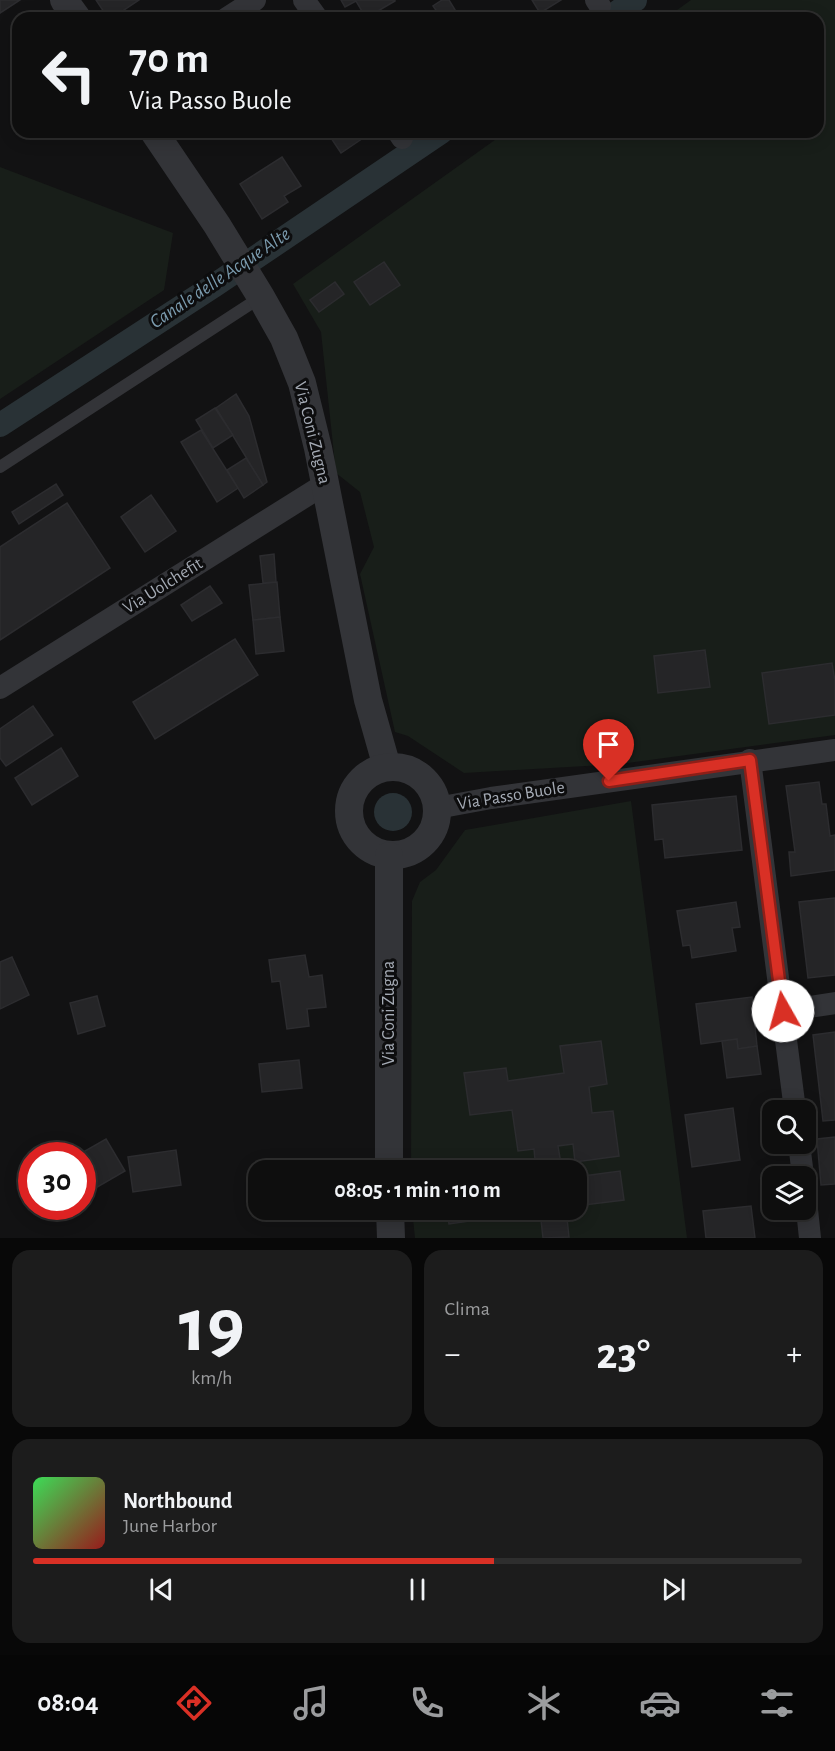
<!DOCTYPE html>
<html lang="it">
<head>
<meta charset="utf-8">
<style>
  body { margin:0; font-family:"Alegreya Sans",sans-serif; background:#1c1c1c; color:#f1f3f6; height:100vh; display:flex; flex-direction:column; font-size:22px; white-space:nowrap }
  * { box-sizing:border-box; margin:0 }
  p { font-size:20px; color:#9b9c9e }
  .icon { flex:none; width:33px; height:33px; fill:none; stroke:currentColor; stroke-width:2; stroke-linecap:round; stroke-linejoin:round }
  .map { position:relative; height:1238px; overflow:hidden }
  .panel { display:flex; flex-direction:column; gap:12px; padding:12px; background:#080808; flex:1 }
  .panel>* { flex:none }
  .banner { position:absolute; left:12px; top:12px; width:812px; height:126px; border-radius:18px; box-shadow:0 3px 15px #0003,0 0 0 2px #2e2e2e; background:#0e0e0e; color:#f1f3f6; overflow:hidden }
  .buttons { position:absolute; left:762px; top:1100px; display:grid; gap:12px }
  .buttons a { display:grid; place-items:center; width:54px; height:54px; border-radius:12px; background:#0e0e0e; box-shadow:0 3px 15px #0003,0 0 0 2px #2e2e2e; font-size:30px }
  .speed { position:absolute; left:18px; top:1142px; display:flex; gap:12px; font-size:30px; font-weight:700; text-align:center }
  .speed>* { display:grid; place-content:center; width:78px; height:78px; border-radius:50%; background:#0e0e0e; box-shadow:0 3px 15px #0003,0 0 0 2px #2e2e2e; line-height:1 }
  .speed .limit { border:9px solid #d22; background:#fff; color:#111 }
  .pin { position:absolute; display:grid; place-items:center; width:51px; height:51px; color:#fff; margin:-62px -26px; border-radius:50% 50% 50% 0; rotate:-45deg; box-shadow:0 0 6px #0007 }
  .pin .icon { rotate:45deg }
  .me { position:absolute; width:66px; margin:-33px; rotate:353deg; stroke-linejoin:round; filter:drop-shadow(0 0 4px #0008) }
  .turn { display:flex; align-items:center; gap:21px; height:126px; padding:0 18px; font-size:27px }
  .turn .icon { width:78px; height:78px; stroke-width:2.5 }
  .turn b { display:block; font-size:42px; line-height:51px }
  .big { font-size:45px; font-weight:600; line-height:1.1 }
  .panel .card { flex:1; display:flex; flex-direction:column; justify-content:center; gap:9px; min-width:0; padding:0 21px; border-radius:18px; background:#1c1c1c }
  .panel .dial { align-items:center; gap:0 }
  .dial b { font-size:78px; line-height:1 }
  .song { display:flex; align-items:center; gap:18px }
  .cover { width:72px; height:72px; border-radius:9px; background:linear-gradient(135deg,hsl(130 70% 55%),hsl(0 70% 35%)) }
  .played { height:6px; border-radius:3px; background:linear-gradient(90deg,#d93025 60%,#2e2e2e 60%) }
  .keys { display:flex; justify-content:space-around; direction:ltr }
  .heat { display:flex; justify-content:space-between; align-items:center; font-size:33px; direction:ltr }
  .panel .tiles { flex:1; display:grid; gap:12px; grid-template-columns:1fr 1fr }
  .card:last-child { grid-column:span 2 }
  .trip { position:absolute; left:248px; top:1160px; width:339px; height:60px; border-radius:18px; background:#0e0e0e; box-shadow:0 3px 15px #0003,0 0 0 2px #2e2e2e; font-weight:600; line-height:60px; text-align:center }
  .menu { display:flex; height:96px; justify-content:space-around; align-items:center; background:#060606; color:#9b9c9e }
  .menu .icon { width:42px; height:42px }
  .menu .selected { color:#d93025 }
  .menu b { font-size:27px; color:#f1f3f6 }
  .map>svg:first-child { display:block }
</style>
</head>
<body>
<div class="map">
<svg width="835" height="1238" viewBox="0 0 835 1238">
  <rect width="100%" height="100%" fill="#121213"/>
  <g fill="#181e19">
    <path d="M691,0H835V735L620,764L464,773L408,736L395,732L360,574L374,547L360,492L336,473L321,332L293,284L506,132H818V18H666Z"/>
    <path d="M0,167L173,233L164,290L0,399Z"/>
    <path d="M631,801L687,1238H415L412,1209H576V1170H411L412,901L420,882L436,870L465,830Z"/>
  </g>
  <circle fill="#293236" cx="393" cy="812" r="19"/>
  <g fill="none" stroke-linecap="round" stroke-linejoin="round">
    <g stroke="#293236" stroke-width="24">
      <path d="M609,18L635,0"/>
      <path d="M0,425L215,285L441,132"/>
    </g>
  </g>
  <g fill="#252527" stroke="#2c2c2f" stroke-width="1.5">
    <path d="M0,0H20L0,13Z"/>
    <path d="M96,0H139L112,18H108Z"/>
    <path d="M341,0H395V1L366,18L356,1L345,7Z"/>
    <path d="M442,0H449L460,18H431L438,13L433,6Z"/>
    <path d="M532,0H561L540,13Z"/>
    <path d="M327,132H372L341,153Z"/>
    <path d="M282,157L301,186L284,196L288,202L262,219L240,184Z"/>
    <path d="M384,262L400,285L370,305L354,282Z"/>
    <path d="M335,282L344,294L319,312L310,300Z"/>
    <path d="M236,394L249,416L267,482L263,485L216,408Z"/>
    <path d="M215,408L233,435L213,448L196,420Z"/>
    <path d="M201,430L238,488L217,502L181,442Z"/>
    <path d="M246,458L263,485L244,498L227,470Z"/>
    <path d="M56,484L63,495L19,524L12,512Z"/>
    <path d="M151,495L176,531L145,552L121,517Z"/>
    <path d="M67,503L110,568L0,640V547Z"/>
    <path d="M274,554L276,582L263,583L260,556Z"/>
    <path d="M277,582L280,617L253,620L249,585Z"/>
    <path d="M210,586L222,603L192,621L181,605Z"/>
    <path d="M280,617L284,651L256,654L253,620Z"/>
    <path d="M235,639L258,675L155,739L133,702Z"/>
    <path d="M705,650L710,687L658,693L654,656Z"/>
    <path d="M832,663L835,681V715L769,724L762,673Z"/>
    <path d="M33,706L53,735L6,766L0,758V729Z"/>
    <path d="M61,748L78,776L32,805L15,778Z"/>
    <path d="M819,782L822,804H826L830,836L835,835V870L791,876L789,852H795L786,786Z"/>
    <path d="M736,796L742,850L665,858L663,839L655,840L652,805Z"/>
    <path d="M835,898V975L808,978L799,902Z"/>
    <path d="M736,902L740,927L732,928L736,951L692,958L690,945L683,946L677,911Z"/>
    <path d="M305,955L309,977L322,975L326,1007L307,1009L309,1026L287,1029L280,981L272,982L269,960Z"/>
    <path d="M12,957L29,995L0,1009V962Z"/>
    <path d="M97,996L105,1026L78,1034L70,1003Z"/>
    <path d="M752,997L757,1046L738,1049L737,1039L701,1044L696,1004Z"/>
    <path d="M835,1032V1120L823,1121L813,1035Z"/>
    <path d="M737,1039L738,1049L757,1046L761,1074L727,1078L722,1041Z"/>
    <path d="M601,1041L607,1084L589,1087L592,1113L613,1111L619,1156L575,1162L573,1144L558,1146L562,1170H536L534,1149L518,1151L512,1110L470,1115L464,1073L506,1068L508,1081L564,1073L560,1046Z"/>
    <path d="M299,1060L302,1088L262,1092L259,1064Z"/>
    <path d="M733,1108L740,1160L692,1167L685,1115Z"/>
    <path d="M835,1137V1184L821,1185L817,1139Z"/>
    <path d="M106,1139L125,1171L87,1193L82,1185V1155H78Z"/>
    <path d="M176,1150L181,1185L133,1192L128,1157Z"/>
    <path d="M620,1171L624,1200L576,1206V1177Z"/>
    <path d="M751,1206L755,1238H706L703,1211Z"/>
    <path d="M447,1209H566L569,1237L543,1238L540,1211L449,1224Z"/>
  </g>
  <g fill="none" stroke-linecap="round" stroke-linejoin="round">
    <path stroke="#333438" stroke-width="12" d="M0,467L261,297"/>
    <g stroke="#333438" stroke-width="22">
      <path d="M304,0L317,18"/>
      <path d="M596,0L600,6"/>
      <path d="M227,18L255,0"/>
      <path d="M398,132L402,138"/>
      <path d="M0,688L325,484"/>
      <path d="M750,760L795,1110"/>
      <path d="M437,808L491,798L835,750"/>
      <path d="M783,1011L835,1003"/>
      <path d="M799,1143L803,1176"/>
      <path d="M806,1200L810,1238"/>
    </g>
    <g stroke="#333438" stroke-width="28">
      <path d="M64,0L77,18"/>
      <path d="M154,132L217,225L261,297L284,338L302,383L318,448L368,700L387,767"/>
      <circle cx="393" cy="811" r="44"/>
      <path d="M389,1170V856"/>
      <path d="M390,1209L391,1238"/>
    </g>
  </g>
  <g fill="none" stroke-linecap="round" stroke-linejoin="round">
    <g stroke="#8d1f18" stroke-width="15">
      <path id="route" d="M609,781L750,760L783,1011"/>
    </g>
    <use href="#route" stroke="#d93025" stroke-width="10"/>
  </g>
  <g text-anchor="middle" dominant-baseline="central" stroke-width="6" stroke-linejoin="round" paint-order="stroke">
    <g font-size="18" fill="#a4aab4" stroke="#0d0d0e">
      <text transform="translate(312 433) rotate(76)">Via Coni Zugna</text>
      <text transform="translate(163 586) rotate(-32)">Via Uolchefit</text>
      <text transform="translate(511 796) rotate(-9)">Via Passo Buole</text>
      <text transform="translate(389 1013) rotate(-90)">Via Coni Zugna</text>
    </g>
    <g font-size="20" font-style="italic" fill="#7b9bae" stroke="#0d0d0e">
      <text transform="translate(220 278) rotate(-34)">Canale delle Acque Alte</text>
    </g>
  </g>
</svg>
<div class="buttons">
<a><svg class="icon" aria-label="search" viewBox="0 0 24 24"><circle cx="10" cy="10" r="6"/><path d="M15 15l6 6"/></svg></a>
<a><svg class="icon" aria-label="layers" viewBox="0 0 24 24"><path d="M12 4l9 5-9 5-9-5zM3 14l9 5 9-5"/></svg></a>
</div>
<div class="speed"><div class="limit">30</div></div>
<div class="pin" style="left:609px;top:781px;background:#d93025"><svg class="icon" aria-label="arrive" viewBox="0 0 24 24"><path d="M6 21V4h12l-3 4 3 4H6"/></svg></div>
<svg class="me" style="left:783px;top:1011px" viewBox="-20 -20 40 40"><circle r="19" fill="#fff"/><path d="M0-13L10 11 0 6-10 11z" fill="#d93025"/></svg>
<div class="trip">08:05 · 1 min · 110 m</div>
<div class="banner">
<div class="turn"><svg class="icon" aria-label="left" viewBox="0 0 24 24"><path d="M17 20v-9H6M10 6l-5 5 5 5"/></svg><div><b>70 m</b>Via Passo Buole</div></div>
</div>
</div>
<section class="panel">
<div class="tiles">
<div class="card dial"><b>19</b><p>km/h</p></div>
<div class="card"><p>Clima</p>
<div class="heat"><a>−</a><b class="big">23°</b><a>+</a></div>
</div>
<div class="card">
<div class="song"><i class="cover"></i><div><b>Northbound</b><p>June Harbor</p></div></div>
<div class="played"></div>
<div class="keys"><svg class="icon" aria-label="previous" viewBox="0 0 24 24"><path d="M18 5L8 12l10 7zM5 5v14"/></svg><svg class="icon" aria-label="pause" viewBox="0 0 24 24"><path d="M8 5v14M16 5v14"/></svg><svg class="icon" aria-label="next" viewBox="0 0 24 24"><path d="M6 5l10 7-10 7zM19 5v14"/></svg></div>
</div>
</div>
</section>
<nav class="menu">
<b>08:04</b>
<svg class="icon selected" aria-label="directions" viewBox="0 0 24 24"><path d="M12 3l9 9-9 9-9-9zM9 14v-3h6M13 9l2 2-2 2"/></svg>
<svg class="icon" aria-label="music" viewBox="0 0 24 24"><path d="M9 18V5l10-2v13"/><circle cx="6" cy="18" r="3"/><circle cx="16" cy="16" r="3"/></svg>
<svg class="icon" aria-label="phone" viewBox="0 0 24 24"><path d="M5 4h4l2 5-3 2q2 4 5 5l2-3 5 2v4C11 20 4 13 5 4z"/></svg>
<svg class="icon" aria-label="climate" viewBox="0 0 24 24"><path d="M12 3v18M4 7l16 10M4 17L20 7"/></svg>
<svg class="icon" aria-label="car" viewBox="0 0 24 24"><path d="M5 17H2v-5l4-1 3-4h7l3 4 3 1v5h-3M9 17h6M6 11h13"/><circle cx="7" cy="17" r="2"/><circle cx="17" cy="17" r="2"/></svg>
<svg class="icon" aria-label="filters" viewBox="0 0 24 24"><path d="M4 7h16M4 17h16"/><circle cx="9" cy="7" r="2"/><circle cx="15" cy="17" r="2"/></svg>
</nav>
</body>
</html>
